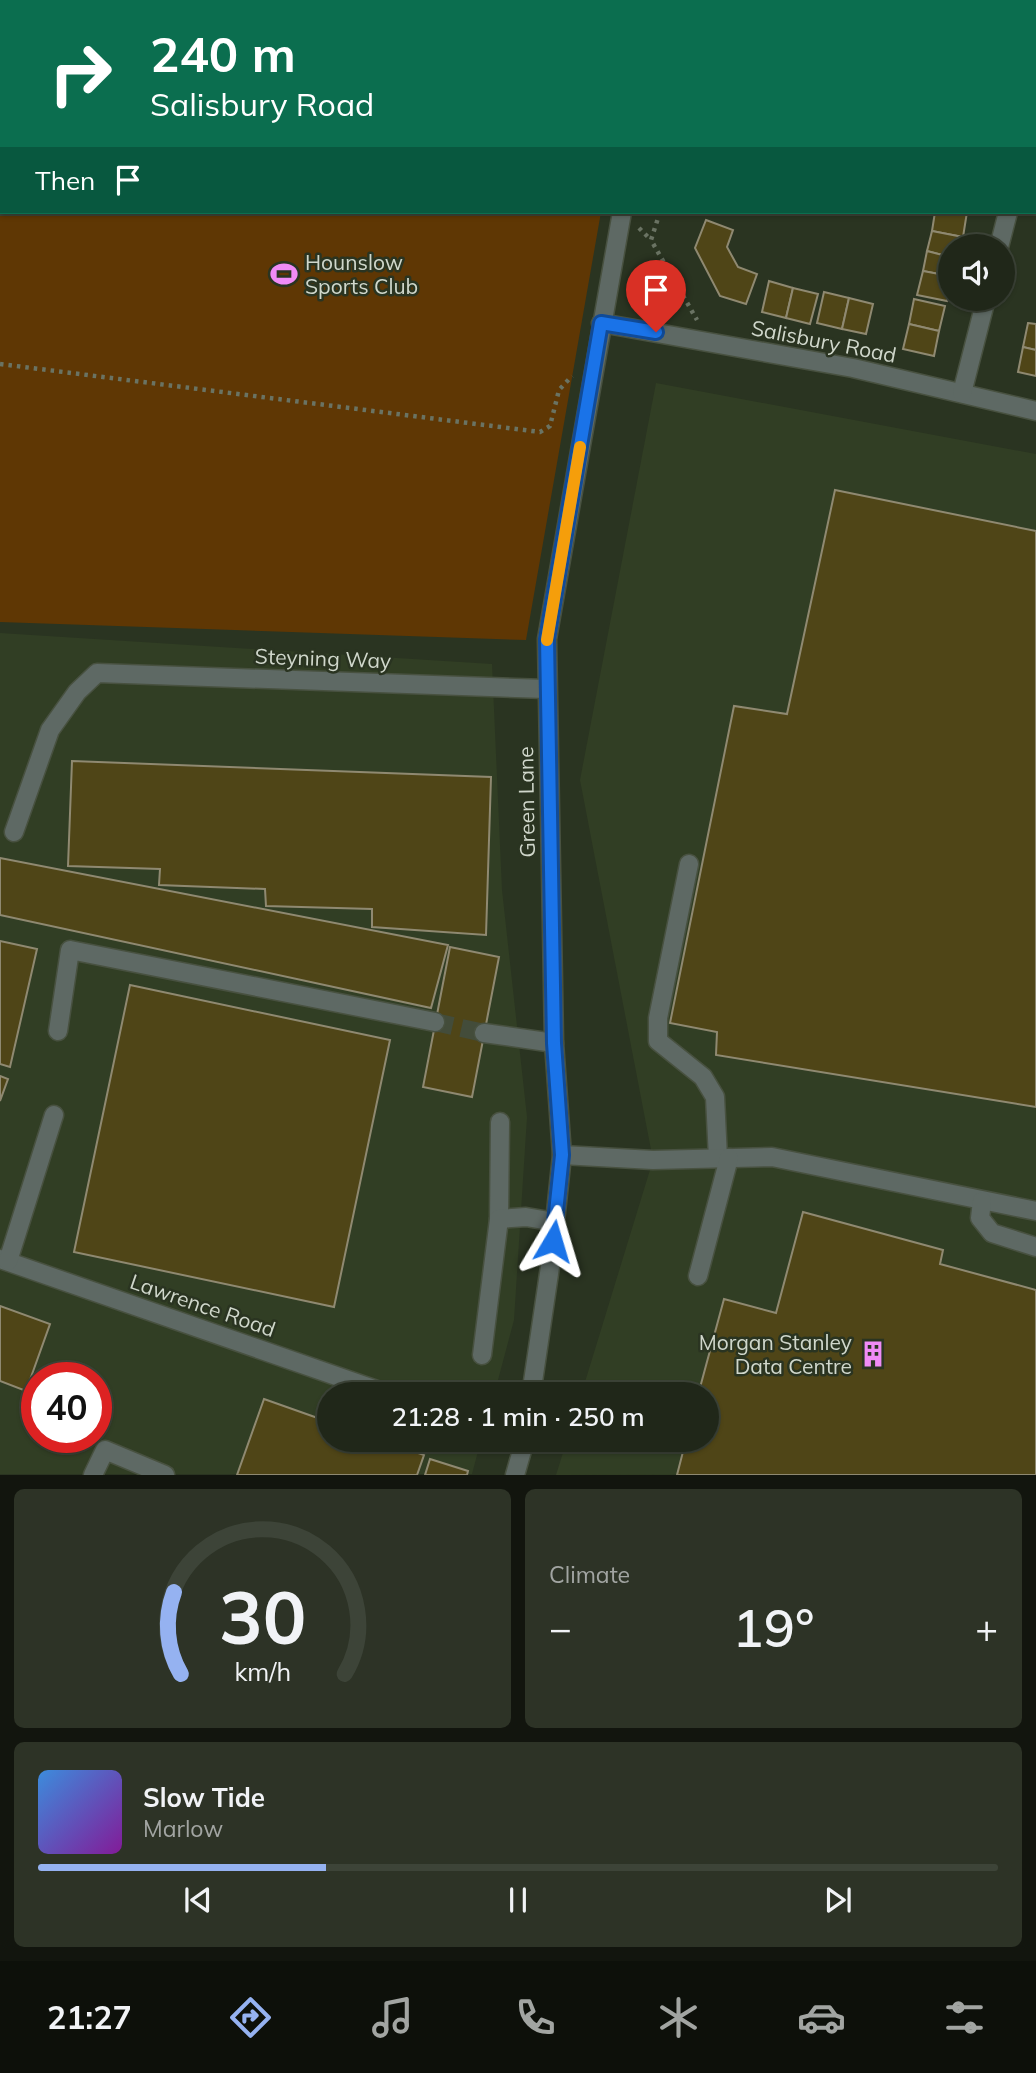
<!DOCTYPE html>
<html lang="en">
<head>
<meta charset="utf-8">
<style>
  body { margin:0; font-family:Mulish,sans-serif; background:#2d3326; color:#f1f3f6; height:100vh; display:flex; flex-direction:column; font-size:26px; white-space:nowrap }
  * { box-sizing:border-box; margin:0 }
  p { font-size:23px; color:#a2a5a2 }
  .icon { flex:none; width:38px; height:38px; fill:none; stroke:currentColor; stroke-width:2; stroke-linecap:round; stroke-linejoin:round }
  .map { position:relative; height:1475px; overflow:hidden }
  .details { display:flex; flex-direction:column; gap:14px; padding:14px; background:#12150e; flex:1 }
  .details>* { flex:none }
  .banner { position:absolute; left:0px; top:0px; width:1036px; height:214px; box-shadow:0 2px 5px #0004,0 0 0 2px #3d4438; background:#0b6e4f; color:#fff; overflow:hidden }
  .tools { position:absolute; left:938px; top:234px; display:grid; gap:14px }
  .tools a { display:grid; place-items:center; width:77px; height:77px; border-radius:50%; background:#202719; box-shadow:0 2px 5px #0004,0 0 0 2px #3d4438; font-size:35px }
  .speed { position:absolute; left:21px; top:1362px; display:flex; gap:14px; font-size:35px; font-weight:700; text-align:center }
  .speed>* { display:grid; place-content:center; width:91px; height:91px; border-radius:50%; background:#202719; box-shadow:0 2px 5px #0004,0 0 0 2px #3d4438; line-height:1 }
  .speed .limit { border:10px solid #d22; background:#fff; color:#111 }
  .pin { position:absolute; display:grid; place-items:center; width:60px; height:60px; color:#fff; margin:-72px -30px; border-radius:50% 50% 50% 0; rotate:-45deg; box-shadow:0 0 7px #0007 }
  .pin .icon { rotate:45deg }
  .me { position:absolute; width:77px; margin:-38px; rotate:7deg; stroke-linejoin:round; filter:drop-shadow(0 0 5px #0008) }
  .turn { display:flex; align-items:center; gap:24px; height:147px; padding:0 35px; font-size:32px }
  .turn .icon { width:91px; height:91px; stroke-width:2.5 }
  .turn b { display:block; font-size:49px; line-height:60px }
  .then { display:flex; align-items:center; height:66px; padding:0 35px; background:#0003; gap:14px; font-size:26px }
  .big { font-size:52px; font-weight:600; line-height:1.1 }
  .details .widget { flex:1; display:flex; flex-direction:column; justify-content:center; gap:10px; min-width:0; padding:0 24px; border-radius:10px; background:#2d3326 }
  .details .dial { align-items:center; gap:0 }
  .dial svg { height:182px; overflow:visible; fill:none; stroke:#3d4438; stroke-width:7; stroke-linecap:round; text-anchor:middle }
  .dial text { fill:#f1f3f6; stroke:none }
  .song { display:flex; align-items:center; gap:21px }
  .cover { width:84px; height:84px; border-radius:10px; background:linear-gradient(135deg,hsl(210 70% 55%),hsl(290 70% 35%)) }
  .played { height:7px; border-radius:4px; background:linear-gradient(90deg,#95b2f1 30%,#3d4438 30%) }
  .keys { display:flex; justify-content:space-around; direction:ltr }
  .heat { display:flex; justify-content:space-between; align-items:center; font-size:38px; direction:ltr }
  .details .tiles { flex:1; display:grid; gap:14px; grid-template-columns:1fr 1fr }
  .widget:last-child { grid-column:span 2 }
  .trip { position:absolute; left:317px; top:1382px; width:402px; height:70px; border-radius:35px; background:#202719; box-shadow:0 2px 5px #0004,0 0 0 2px #3d4438; font-weight:600; line-height:70px; text-align:center }
  .tabs { display:flex; height:112px; justify-content:space-around; align-items:center; background:#0d100a; color:#a2a5a2 }
  .tabs .icon { width:49px; height:49px }
  .tabs .selected { color:#95b2f1 }
  .tabs b { font-size:32px; color:#f1f3f6 }
  .map>svg:first-child { display:block }
</style>
</head>
<body>
<div class="map">
<svg width="1036" height="1475" viewBox="0 0 1036 1475">
  <rect width="100%" height="100%" fill="#2a3421"/>
  <g fill="#313e24" fill-rule="evenodd">
    <path d="M656,383L1036,454V1474L556,1475L567,1440H707V1395H581L653,1160L580,780Z"/>
    <path d="M0,633L492,664L502,890L527,1117L514,1320L494,1395H329V1440H481L472,1474H0ZM37,1377H96V1437H37Z"/>
  </g>
  <path fill="#5f3704" d="M0,0H637L2,2V212H601L526,640L0,622Z"/>
  <g fill="#4f4517" stroke="#8f8971" stroke-width="2">
    <path d="M935,212H967L963,237L932,231Z"/>
    <path d="M706,220L733,230L727,247L738,267L757,274L746,304L720,296L695,248Z"/>
    <path d="M932,231L963,237L961,247H950V257L927,251Z"/>
    <path d="M927,251L950,257V276L923,271Z"/>
    <path d="M923,271L950,276V290L947,301L917,295Z"/>
    <path d="M769,281L793,288L786,318L762,312Z"/>
    <path d="M793,288L818,294L810,324L786,318Z"/>
    <path d="M824,292L849,298L842,329L817,323Z"/>
    <path d="M849,298L873,304L866,334L842,329Z"/>
    <path d="M914,299L945,306L939,331L909,324Z"/>
    <path d="M1028,323L1036,324V350L1023,347Z"/>
    <path d="M909,324L939,331L934,356L903,349Z"/>
    <path d="M1023,347L1036,350V376L1018,372Z"/>
    <path d="M835,490L1036,531V1107L716,1055L717,1032L670,1023L734,706L787,714Z"/>
    <path d="M72,761L491,777L486,935L372,927V909L266,906L265,889L159,885L160,869L68,866Z"/>
    <path d="M0,858L448,945L431,1008L0,915Z"/>
    <path d="M0,941L37,949L10,1067L0,1064Z"/>
    <path d="M450,947L499,957L472,1097L423,1087Z"/>
    <path d="M130,985L390,1040L334,1307L74,1252Z"/>
    <path d="M0,1076L8,1079L0,1101Z"/>
    <path d="M803,1212L943,1250L940,1264L1036,1290V1475H677L686,1440H707V1395H698L724,1299L776,1313Z"/>
    <path d="M0,1306L50,1324L26,1391L0,1381Z"/>
    <path d="M264,1399L329,1422V1440H381L424,1455L417,1475H237Z"/>
    <path d="M430,1459L468,1471L467,1475H425Z"/>
  </g>
  <g fill="none" stroke-linecap="round" stroke-linejoin="round">
    <path stroke="#434c3a" stroke-width="18" stroke-dasharray="18 9" stroke-linecap="butt" d="M435,1022L484,1033"/>
    <g stroke="#485140" stroke-width="21">
      <g id="minor">
        <path d="M663,2L664,0"/>
        <path d="M1034,111L1036,104"/>
        <path d="M999,247L1008,212"/>
        <path d="M601,323L853,368L1036,411"/>
        <path d="M962,393L986,299"/>
        <path d="M14,832L50,730L77,692L97,673L546,689"/>
        <path d="M689,864L658,1018V1041L703,1077L715,1097L718,1158"/>
        <path d="M58,1031L70,950L435,1022"/>
        <path d="M484,1033L554,1043"/>
        <path d="M562,1155L653,1160L772,1157L1036,1211"/>
        <path d="M982,1201L980,1218L992,1233L1036,1247"/>
        <path d="M499,1219L500,1122"/>
        <path d="M0,1259L391,1395"/>
        <path d="M8,1261L54,1115"/>
        <path d="M698,1276L729,1158"/>
        <path d="M482,1355L499,1219L526,1217L555,1222"/>
        <path d="M531,1395L551,1260L562,1155L554,1043L547,639L622,212"/>
        <path d="M93,1475L105,1450L165,1475"/>
        <path d="M515,1475L525,1440"/>
      </g>
    </g>
    <g stroke="#6a7363" stroke-width="4.5" stroke-dasharray="3.5 5" stroke-linecap="butt">
      <path d="M726,2V0"/>
      <path d="M1003,2L1004,0"/>
      <path d="M660,212L651,240L697,320"/>
      <path d="M639,228L651,240"/>
      <path d="M0,364L540,432L550,426L559,390L572,376"/>
    </g>
    <use href="#minor" stroke="#5e6964" stroke-width="18"/>
  </g>
  <g fill="none" stroke-linecap="round" stroke-linejoin="round">
    <g stroke="#114b97" stroke-width="18">
      <path id="route" d="M553,1241L562,1155L554,1043L547,639L601,323L656,332"/>
    </g>
    <use href="#route" stroke="#1a73e8" stroke-width="12"/>
    <path stroke="#f59e0b" stroke-width="12" d="M547,640L580,447"/>
  </g>
  <defs>
    <g id="stadium-bare" transform="scale(2.1)"><path d="M0-5a6.5 5 0 1 0 0 10a6.5 5 0 1 0 0-10ZM-3.5-1.8h7v3.6h-7Z" fill="#f08bf6" stroke="#2a3421" stroke-width="2.5" paint-order="stroke"/></g>
    <g id="building-bare" transform="scale(2.1)"><path d="M-4-6H4V6H1V3H-1V6H-4ZM-2.5-4.3h1.7v1.8h-1.7ZM.8-4.3h1.7v1.8H.8ZM-2.5-1h1.7V.8h-1.7ZM.8-1h1.7V.8H.8Z" fill="#f08bf6" stroke="#2a3421" stroke-width="2.5" paint-order="stroke"/></g>
  </defs>
  <g fill-rule="evenodd">
    <use href="#stadium-bare" x="284" y="274"/>
    <use href="#building-bare" x="873" y="1354"/>
  </g>
  <g text-anchor="middle" dominant-baseline="central" stroke-width="5" stroke-linejoin="round" paint-order="stroke">
    <g font-size="21" fill="#d0d7cb" stroke="#2a3421" text-anchor="start">
      <text x="305" y="262">Hounslow<tspan x="305" dy="24">Sports Club</tspan></text>
      <text x="852" y="1342" text-anchor="end">Morgan Stanley<tspan x="852" dy="24">Data Centre</tspan></text>
    </g>
    <g font-size="21" fill="#d0d7cb" stroke="#2a3421">
      <text transform="translate(824 341) rotate(11)">Salisbury Road</text>
      <text transform="translate(323 658) rotate(2)">Steyning Way</text>
      <text transform="translate(526 802) rotate(-91)">Green Lane</text>
      <text transform="translate(203 1305) rotate(19)">Lawrence Road</text>
    </g>
  </g>
</svg>
<div class="tools">
<a><svg class="icon" aria-label="sound" viewBox="0 0 24 24"><path d="M4 9h4l5-4v14l-5-4H4zM17 9q2 3 0 6"/></svg></a>
</div>
<div class="speed"><div class="limit">40</div></div>
<div class="pin" style="left:656px;top:332px;background:#d93025"><svg class="icon" aria-label="arrive" viewBox="0 0 24 24"><path d="M6 21V4h12l-3 4 3 4H6"/></svg></div>
<svg class="me" style="left:553px;top:1241px" viewBox="-20 -20 40 40"><path d="M0-17L14 15 0 8-14 15z" fill="#1a73e8" stroke="#fff" stroke-width="4"/></svg>
<div class="trip">21:28 · 1 min · 250 m</div>
<div class="banner">
<div class="turn"><svg class="icon" aria-label="right" viewBox="0 0 24 24"><path d="M7 20v-9h11M14 6l5 5-5 5"/></svg><div><b>240 m</b>Salisbury Road</div></div>
<div class="then">Then<svg class="icon" aria-label="arrive" viewBox="0 0 24 24"><path d="M6 21V4h12l-3 4 3 4H6"/></svg></div>
</div>
</div>
<section class="details">
<div class="tiles">
<div class="widget dial"><svg viewBox="0 0 100 80">
<path d="M14 69A42 42 0 1 1 86 69"/>
<path d="M14 69A42 42 0 0 1 11 33" stroke="#95b2f1"/>
<text x="50" y="56" font-size="32" font-weight="700">30</text>
<text x="50" y="72" font-size="11">km/h</text>
</svg></div>
<div class="widget"><p>Climate</p>
<div class="heat"><a>−</a><b class="big">19°</b><a>+</a></div>
</div>
<div class="widget">
<div class="song"><i class="cover"></i><div><b>Slow Tide</b><p>Marlow</p></div></div>
<div class="played"></div>
<div class="keys"><svg class="icon" aria-label="previous" viewBox="0 0 24 24"><path d="M18 5L8 12l10 7zM5 5v14"/></svg><svg class="icon" aria-label="pause" viewBox="0 0 24 24"><path d="M8 5v14M16 5v14"/></svg><svg class="icon" aria-label="next" viewBox="0 0 24 24"><path d="M6 5l10 7-10 7zM19 5v14"/></svg></div>
</div>
</div>
</section>
<nav class="tabs">
<b>21:27</b>
<svg class="icon selected" aria-label="directions" viewBox="0 0 24 24"><path d="M12 3l9 9-9 9-9-9zM9 14v-3h6M13 9l2 2-2 2"/></svg>
<svg class="icon" aria-label="music" viewBox="0 0 24 24"><path d="M9 18V5l10-2v13"/><circle cx="6" cy="18" r="3"/><circle cx="16" cy="16" r="3"/></svg>
<svg class="icon" aria-label="phone" viewBox="0 0 24 24"><path d="M5 4h4l2 5-3 2q2 4 5 5l2-3 5 2v4C11 20 4 13 5 4z"/></svg>
<svg class="icon" aria-label="climate" viewBox="0 0 24 24"><path d="M12 3v18M4 7l16 10M4 17L20 7"/></svg>
<svg class="icon" aria-label="car" viewBox="0 0 24 24"><path d="M5 17H2v-5l4-1 3-4h7l3 4 3 1v5h-3M9 17h6M6 11h13"/><circle cx="7" cy="17" r="2"/><circle cx="17" cy="17" r="2"/></svg>
<svg class="icon" aria-label="filters" viewBox="0 0 24 24"><path d="M4 7h16M4 17h16"/><circle cx="9" cy="7" r="2"/><circle cx="15" cy="17" r="2"/></svg>
</nav>
</body>
</html>
